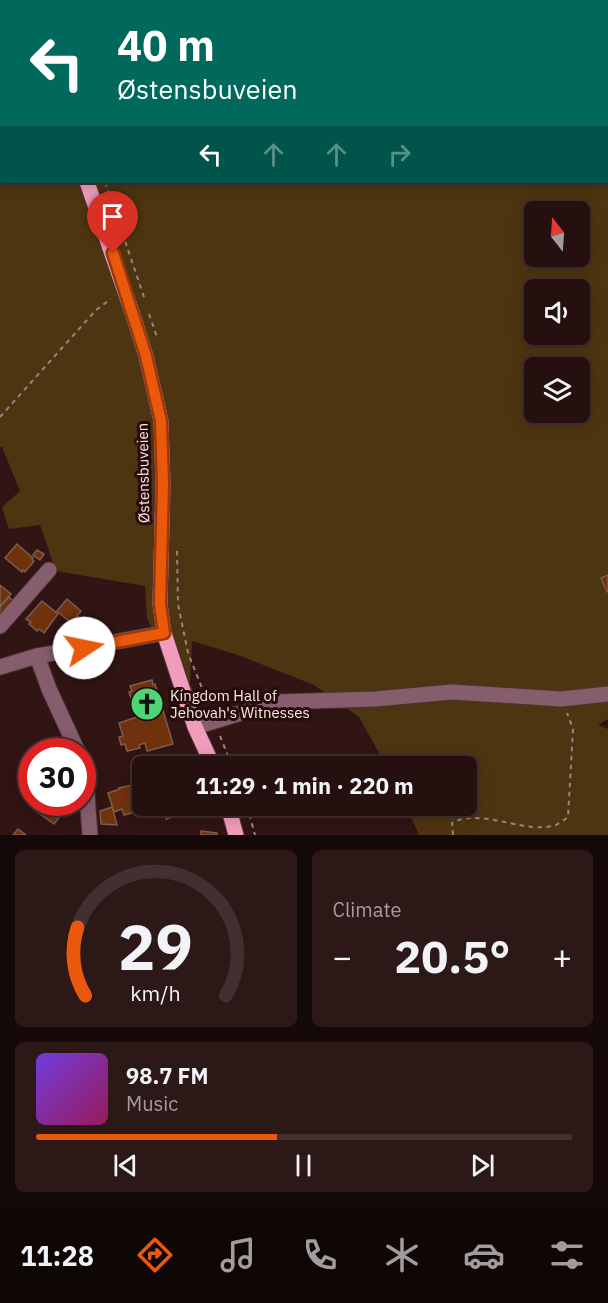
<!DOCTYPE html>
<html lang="en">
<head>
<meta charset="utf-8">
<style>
  body { margin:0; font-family:"IBM Plex Sans",sans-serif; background:#2d1818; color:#f1f3f6; height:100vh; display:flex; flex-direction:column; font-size:22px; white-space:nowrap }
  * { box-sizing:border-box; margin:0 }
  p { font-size:20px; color:#a39c9e }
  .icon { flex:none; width:33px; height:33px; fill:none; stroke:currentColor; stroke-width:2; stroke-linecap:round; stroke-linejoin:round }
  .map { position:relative; height:835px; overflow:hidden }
  .drawer { display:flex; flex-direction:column; gap:15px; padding:15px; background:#140808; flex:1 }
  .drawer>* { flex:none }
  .top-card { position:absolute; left:0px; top:0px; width:609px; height:183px; box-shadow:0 3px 15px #0003,0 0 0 2px #422f2f; background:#00695c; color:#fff; overflow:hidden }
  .needle { width:39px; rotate:343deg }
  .fabs { position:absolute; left:524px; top:201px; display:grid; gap:12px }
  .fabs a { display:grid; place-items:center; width:66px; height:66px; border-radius:9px; background:#250f0f; box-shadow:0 3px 15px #0003,0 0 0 2px #422f2f; font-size:30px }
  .speed { position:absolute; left:18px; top:738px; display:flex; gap:12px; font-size:30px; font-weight:700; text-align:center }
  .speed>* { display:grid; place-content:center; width:78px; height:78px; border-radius:50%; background:#250f0f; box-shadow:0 3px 15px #0003,0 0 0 2px #422f2f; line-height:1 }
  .speed .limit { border:9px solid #d22; background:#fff; color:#111 }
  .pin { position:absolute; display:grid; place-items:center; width:51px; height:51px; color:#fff; margin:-62px -26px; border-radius:50% 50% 50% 0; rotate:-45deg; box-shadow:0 0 6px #0007 }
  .pin .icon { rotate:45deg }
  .me { position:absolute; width:66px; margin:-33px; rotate:79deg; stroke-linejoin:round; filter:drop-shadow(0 0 4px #0008) }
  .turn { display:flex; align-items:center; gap:21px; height:126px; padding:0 18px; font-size:27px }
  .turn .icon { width:78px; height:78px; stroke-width:2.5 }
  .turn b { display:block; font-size:42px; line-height:51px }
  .lanes { display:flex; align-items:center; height:57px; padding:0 18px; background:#0003; justify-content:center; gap:30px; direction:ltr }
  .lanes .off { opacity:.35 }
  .big { font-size:45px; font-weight:700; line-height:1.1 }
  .drawer .tile { flex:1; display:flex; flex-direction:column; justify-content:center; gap:9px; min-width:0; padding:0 21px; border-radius:9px; background:#2d1818 }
  .drawer .dial { align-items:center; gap:0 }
  .dial svg { height:156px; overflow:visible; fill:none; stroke:#422f2f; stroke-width:7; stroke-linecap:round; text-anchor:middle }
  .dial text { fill:#f1f3f6; stroke:none }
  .song { display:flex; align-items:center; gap:18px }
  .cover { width:72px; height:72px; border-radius:9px; background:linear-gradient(135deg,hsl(260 70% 55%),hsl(330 70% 35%)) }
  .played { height:6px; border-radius:3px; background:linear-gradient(90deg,#ea580c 45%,#422f2f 45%) }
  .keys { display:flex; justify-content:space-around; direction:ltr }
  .heat { display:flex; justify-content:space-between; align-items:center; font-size:33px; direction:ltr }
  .drawer .tiles { flex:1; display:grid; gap:15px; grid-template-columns:1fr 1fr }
  .tile:last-child { grid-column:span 2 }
  .trip { position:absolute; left:132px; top:756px; width:345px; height:60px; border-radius:9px; background:#250f0f; box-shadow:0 3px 15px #0003,0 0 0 2px #422f2f; font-weight:700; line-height:60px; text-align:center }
  .dock { display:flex; height:96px; justify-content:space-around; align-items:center; background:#0f0606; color:#a39c9e }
  .dock .icon { width:42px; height:42px }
  .dock .on { color:#ea580c }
  .dock b { font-size:27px; color:#f1f3f6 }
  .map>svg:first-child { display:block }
</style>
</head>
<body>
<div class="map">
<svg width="608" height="835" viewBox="0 0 608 835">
  <rect width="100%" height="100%" fill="#311414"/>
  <path fill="#4e3511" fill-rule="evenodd" d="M0,0H608V719L598,725L608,729V835H419L406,806H466V766H386L359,717L314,685L238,655L192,641L190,683L218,766L147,618L145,586L56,571L40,525L9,529L2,507L20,491L2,447H0ZM2,2H608V182H2ZM534,212H579V256H534ZM534,290H579V334H534ZM534,368H579V412H534Z"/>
  <g fill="#70320c" stroke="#7c5d4e" stroke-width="1.5">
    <path d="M17,544L33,558L32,559L34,561L25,572L23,570L22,572L5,558Z"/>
    <path d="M37,550L44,554L40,560L33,555Z"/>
    <path d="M608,575V591L607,592L601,578Z"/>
    <path d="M0,585L11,594L0,606Z"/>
    <path d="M9,597L17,605L5,619L0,614V607Z"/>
    <path d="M67,599L81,611L71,623L57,611Z"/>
    <path d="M42,601L58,614L44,633L39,629L37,631L29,624L31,622L26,619Z"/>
    <path d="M152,680L153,685L155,684L173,744L147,751L145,743L139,745L140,748L127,751L125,744L121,745L119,737L123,736L119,723L137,717L129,692L132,691L130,686Z"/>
    <path d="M137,784H142V803L137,805L139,811L124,815L122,809L114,812L108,793L120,789L119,788Z"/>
    <path d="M71,802L54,824L36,811L42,802Z"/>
    <path d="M162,806H183L184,809L178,811L179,815L166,819Z"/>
    <path d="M112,807L117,825L101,824L100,811Z"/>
    <path d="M18,829L26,835H13Z"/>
    <path d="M201,831L217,833V835H201Z"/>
  </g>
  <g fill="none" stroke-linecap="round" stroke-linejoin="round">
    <g stroke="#4e3231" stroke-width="17">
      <g id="minor">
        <path d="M0,626L49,570"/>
        <path d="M37,656L49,689L78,752"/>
        <path d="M0,667L37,656L164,633"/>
        <path d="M195,727L277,702L375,699L452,692L561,699L608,694"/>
        <path d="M82,768L86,781L90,835"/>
      </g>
    </g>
    <g stroke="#4e3231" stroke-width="17">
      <g id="major">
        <path d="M60,2L61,0"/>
        <path d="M87,182L132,312L146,356L161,421L163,485L160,604L164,633L195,727L213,766"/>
        <path d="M228,806L236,835"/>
      </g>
    </g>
    <g stroke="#9c8382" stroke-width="2" stroke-dasharray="4.5 4.5" stroke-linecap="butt">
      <path d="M105,182L145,300"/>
      <path d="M149,314L157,337"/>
      <path d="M0,417L96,310L111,299"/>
      <path d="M177,551L178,604L188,653L210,708"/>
      <path d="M220,736L232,766"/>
      <path d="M247,806L255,835"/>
      <path d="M453,835L452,823C481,807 525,835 556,825C560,823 564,820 568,817L573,729L567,713"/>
    </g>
    <use href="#minor" stroke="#855d6c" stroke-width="15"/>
    <use href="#major" stroke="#f09cbb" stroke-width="15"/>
  </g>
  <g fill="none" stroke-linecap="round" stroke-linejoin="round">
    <g stroke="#983908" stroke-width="15">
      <path id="route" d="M84,648L164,633L160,604L163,485L161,421L146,356L113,253"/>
    </g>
    <use href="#route" stroke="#ea580c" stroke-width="10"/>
  </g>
  <defs>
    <g id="church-disc" transform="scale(1.725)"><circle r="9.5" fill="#4dd676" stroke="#260b0b"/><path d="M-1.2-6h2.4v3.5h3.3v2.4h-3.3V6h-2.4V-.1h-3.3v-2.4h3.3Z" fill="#111"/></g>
  </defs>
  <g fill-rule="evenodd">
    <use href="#church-disc" x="147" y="704"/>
  </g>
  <g text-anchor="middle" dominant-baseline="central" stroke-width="6" stroke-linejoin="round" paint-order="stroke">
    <g font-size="15" fill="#fde8e6" stroke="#260b0b">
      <text transform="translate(143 473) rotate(-91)">Østensbuveien</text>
    </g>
    <g font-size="15" fill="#fde8e6" stroke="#260b0b" text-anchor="start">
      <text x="170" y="695">Kingdom Hall of<tspan x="170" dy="17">Jehovah's Witnesses</tspan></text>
    </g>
  </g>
</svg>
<div class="fabs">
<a><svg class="needle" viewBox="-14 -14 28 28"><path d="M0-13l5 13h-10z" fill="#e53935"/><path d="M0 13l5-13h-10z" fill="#a39c9e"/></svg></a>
<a><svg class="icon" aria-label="sound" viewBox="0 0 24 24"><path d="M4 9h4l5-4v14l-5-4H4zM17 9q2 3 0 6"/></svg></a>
<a><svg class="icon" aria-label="layers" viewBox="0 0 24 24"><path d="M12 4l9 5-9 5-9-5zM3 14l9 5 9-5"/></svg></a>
</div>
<div class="speed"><div class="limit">30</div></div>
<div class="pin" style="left:113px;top:253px;background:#d93025"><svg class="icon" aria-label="arrive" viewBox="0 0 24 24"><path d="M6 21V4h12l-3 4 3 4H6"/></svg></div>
<svg class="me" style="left:84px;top:648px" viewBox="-20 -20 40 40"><circle r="19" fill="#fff"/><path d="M0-13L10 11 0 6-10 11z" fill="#ea580c"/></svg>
<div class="trip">11:29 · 1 min · 220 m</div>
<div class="top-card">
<div class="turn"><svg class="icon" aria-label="left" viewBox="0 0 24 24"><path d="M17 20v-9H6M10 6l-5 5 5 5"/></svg><div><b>40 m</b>Østensbuveien</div></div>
<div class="lanes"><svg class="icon" aria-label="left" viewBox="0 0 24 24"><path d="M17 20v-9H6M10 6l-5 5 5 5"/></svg><svg class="icon off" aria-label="ahead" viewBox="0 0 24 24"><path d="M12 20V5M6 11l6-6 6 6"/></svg><svg class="icon off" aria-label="ahead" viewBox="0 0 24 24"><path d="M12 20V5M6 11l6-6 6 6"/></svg><svg class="icon off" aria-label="right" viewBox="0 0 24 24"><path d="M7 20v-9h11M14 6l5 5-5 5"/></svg></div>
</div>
</div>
<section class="drawer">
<div class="tiles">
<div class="tile dial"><svg viewBox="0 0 100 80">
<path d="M14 69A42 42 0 1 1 86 69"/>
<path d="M14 69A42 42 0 0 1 10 34" stroke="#ea580c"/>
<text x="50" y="56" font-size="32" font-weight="700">29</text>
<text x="50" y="72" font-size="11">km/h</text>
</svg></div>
<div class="tile"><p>Climate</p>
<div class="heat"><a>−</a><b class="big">20.5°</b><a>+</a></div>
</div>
<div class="tile">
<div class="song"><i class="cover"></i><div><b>98.7 FM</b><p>Music</p></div></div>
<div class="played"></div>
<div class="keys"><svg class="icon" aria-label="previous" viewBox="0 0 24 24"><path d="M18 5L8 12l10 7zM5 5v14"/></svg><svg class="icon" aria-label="pause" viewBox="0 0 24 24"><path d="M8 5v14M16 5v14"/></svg><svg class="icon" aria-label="next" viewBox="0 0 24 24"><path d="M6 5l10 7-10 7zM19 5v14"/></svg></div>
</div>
</div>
</section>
<nav class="dock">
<b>11:28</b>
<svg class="icon on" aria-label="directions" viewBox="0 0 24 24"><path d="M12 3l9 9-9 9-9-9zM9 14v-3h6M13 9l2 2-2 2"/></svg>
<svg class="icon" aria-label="music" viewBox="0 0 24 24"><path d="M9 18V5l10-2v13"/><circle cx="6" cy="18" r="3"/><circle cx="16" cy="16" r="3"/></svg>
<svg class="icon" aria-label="phone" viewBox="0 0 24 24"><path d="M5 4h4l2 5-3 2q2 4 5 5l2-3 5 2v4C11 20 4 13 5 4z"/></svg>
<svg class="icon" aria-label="climate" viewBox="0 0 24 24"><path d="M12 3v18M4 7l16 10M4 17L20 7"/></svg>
<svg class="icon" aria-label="car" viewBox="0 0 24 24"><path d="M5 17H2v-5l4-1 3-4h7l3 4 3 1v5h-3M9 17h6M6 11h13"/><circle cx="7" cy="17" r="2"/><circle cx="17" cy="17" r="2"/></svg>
<svg class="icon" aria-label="filters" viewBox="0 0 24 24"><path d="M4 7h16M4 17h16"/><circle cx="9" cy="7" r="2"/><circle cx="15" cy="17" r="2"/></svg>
</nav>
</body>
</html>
